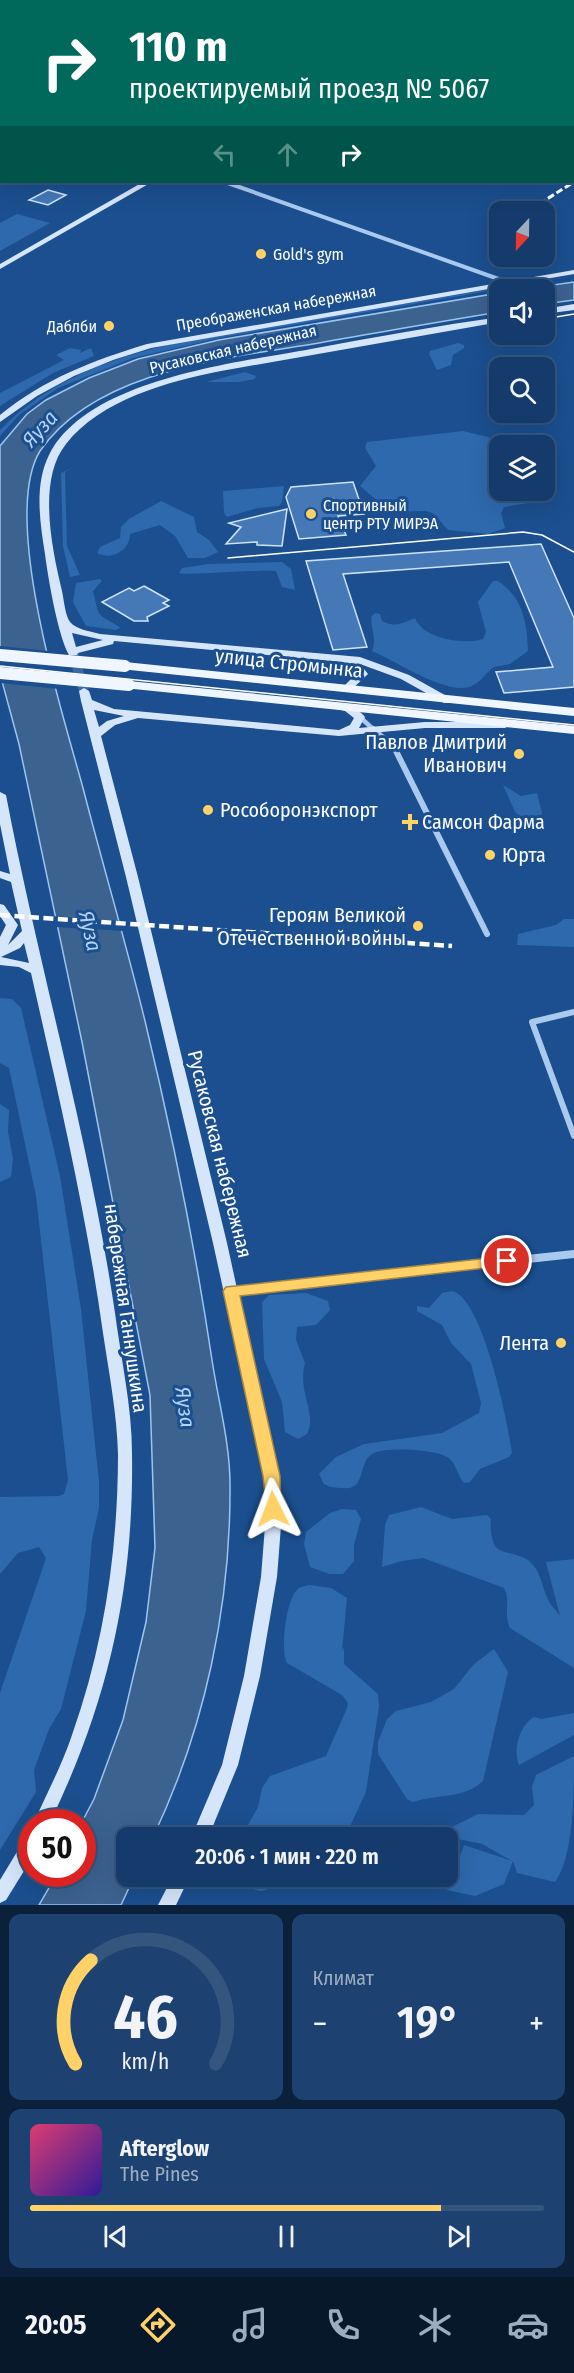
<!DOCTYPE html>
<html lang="ru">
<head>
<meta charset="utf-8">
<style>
  body { margin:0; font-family:"Fira Sans Condensed",sans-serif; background:#1d4271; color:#f1f3f6; height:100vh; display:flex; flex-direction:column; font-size:22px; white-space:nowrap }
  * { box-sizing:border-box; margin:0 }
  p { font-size:20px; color:#9dadc1 }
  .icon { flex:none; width:33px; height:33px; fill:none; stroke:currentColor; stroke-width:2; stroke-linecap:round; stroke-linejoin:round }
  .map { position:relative; height:1905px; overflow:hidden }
  .drawer { display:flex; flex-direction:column; gap:9px; padding:9px; background:#0b203b; flex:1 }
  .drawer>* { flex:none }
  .banner { position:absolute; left:0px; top:0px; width:574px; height:183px; box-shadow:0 6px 24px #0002,0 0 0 2px #33557e; background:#00695c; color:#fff; overflow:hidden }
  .needle { width:39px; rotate:202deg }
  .buttons { position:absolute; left:489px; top:201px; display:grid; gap:12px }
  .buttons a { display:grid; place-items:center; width:66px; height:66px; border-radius:12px; background:#143b6b; box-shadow:0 6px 24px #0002,0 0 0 2px #33557e; font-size:30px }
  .speed { position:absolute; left:18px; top:1809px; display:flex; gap:12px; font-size:30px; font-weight:700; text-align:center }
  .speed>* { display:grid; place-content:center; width:78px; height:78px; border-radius:50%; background:#143b6b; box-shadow:0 6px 24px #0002,0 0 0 2px #33557e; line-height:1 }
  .speed .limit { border:9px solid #d22; background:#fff; color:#111 }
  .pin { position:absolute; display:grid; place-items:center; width:51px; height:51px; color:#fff; margin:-26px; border:3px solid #fff; border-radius:50%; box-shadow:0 2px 6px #0007 }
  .me { position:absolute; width:66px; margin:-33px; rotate:357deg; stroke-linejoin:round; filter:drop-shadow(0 0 4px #0008) }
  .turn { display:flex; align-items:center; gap:21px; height:126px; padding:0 30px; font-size:27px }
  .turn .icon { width:78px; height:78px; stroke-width:2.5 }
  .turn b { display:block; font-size:42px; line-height:51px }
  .lanes { display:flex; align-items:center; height:57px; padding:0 30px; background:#0003; justify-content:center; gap:30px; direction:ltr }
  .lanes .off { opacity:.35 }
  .big { font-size:45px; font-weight:600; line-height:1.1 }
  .drawer .card { flex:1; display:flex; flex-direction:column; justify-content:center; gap:9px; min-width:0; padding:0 21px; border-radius:12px; background:#1d4271 }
  .drawer .dial { align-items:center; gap:0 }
  .dial svg { height:156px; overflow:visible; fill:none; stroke:#33557e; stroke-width:7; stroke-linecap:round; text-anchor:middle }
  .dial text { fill:#f1f3f6; stroke:none }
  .song { display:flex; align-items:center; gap:18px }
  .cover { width:72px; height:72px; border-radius:9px; background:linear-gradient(135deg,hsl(340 70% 55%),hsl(250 70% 35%)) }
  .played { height:6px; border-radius:3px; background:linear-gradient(90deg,#ffd166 80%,#33557e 80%) }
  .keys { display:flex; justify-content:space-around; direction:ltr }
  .heat { display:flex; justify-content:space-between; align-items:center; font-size:33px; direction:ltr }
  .drawer .tiles { flex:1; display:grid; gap:9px; grid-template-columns:1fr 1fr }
  .card:last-child { grid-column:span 2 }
  .trip { position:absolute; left:116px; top:1827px; width:342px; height:60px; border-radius:12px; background:#143b6b; box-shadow:0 6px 24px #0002,0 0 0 2px #33557e; font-weight:600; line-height:60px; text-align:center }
  .menu { display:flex; height:96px; justify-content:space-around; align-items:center; background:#08182b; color:#9dadc1 }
  .menu .icon { width:42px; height:42px }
  .menu .active { color:#ffd166 }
  .menu b { font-size:27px; color:#f1f3f6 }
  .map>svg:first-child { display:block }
</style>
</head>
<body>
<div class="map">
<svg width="574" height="1905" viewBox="0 0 574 1905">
  <rect width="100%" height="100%" fill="#1b4f8f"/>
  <g fill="#2e69ad">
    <path d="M17,214L50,223L0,251V223Z"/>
    <path d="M574,276L224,337L133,358L58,388L19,415L0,436V430C82,345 216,336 326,317C409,303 491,289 574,276Z"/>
    <path d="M458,343L464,345V348L453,355L451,365L437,370L429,354L430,351Z"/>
    <path d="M70,348L81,350L80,353L91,348L94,356L53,373L0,406V393L64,360L56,355Z"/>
    <path d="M245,372L256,376L255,379L239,382H206Z"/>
    <path d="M463,431L488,437L499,445L500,490H544L545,488L547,500L504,507L501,513L505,528L488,534L448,530L433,513L425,511L379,512L380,503L360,486L376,466L365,448L367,442Z"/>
    <path d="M77,466L65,472L67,546L80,575L70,577L63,546L61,473Z"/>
    <path d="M284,486L282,502L279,506L258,508L227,517L224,513L223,491Z"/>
    <path d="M161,501L194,517L197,532L209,540L218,552L205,558H188L175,536L160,525L130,534C130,550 112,561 97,553L100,547L120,538L121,527L129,519Z"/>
    <path d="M282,562L291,569L295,590L282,587L276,571C260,569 183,576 179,573L182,568L208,564Z"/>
    <path d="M100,579L102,581L93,591C100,617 94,612 118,626L120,628L116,630L86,626L73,602L76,583Z"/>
    <path d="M493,581H498C523,598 527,622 528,651L510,664L494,667C485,673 480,684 469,687C444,694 396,661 372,651C377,640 371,629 371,617L375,613L380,614L382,621C395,628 403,623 415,618C423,639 464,645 483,639L486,632L478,602Z"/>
    <path d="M503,785L521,796L537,793L542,813L538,824L529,825L515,812Z"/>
    <path d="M564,919H574V947L517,945L518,934L556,925Z"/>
    <path d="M0,998L12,999L21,1008L60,1176L81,1309L99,1482V1508L92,1540L86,1611L61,1709L49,1729L34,1770L36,1792L0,1850V1693L46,1558L39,1547L18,1553L0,1574V1497L59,1496L64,1494L68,1480L36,1196L9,1068L0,1063Z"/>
    <path d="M0,1104L9,1110L8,1132L13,1158L11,1177L0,1182Z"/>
    <path d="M452,1291C483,1298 508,1423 512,1453L509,1457L480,1469L470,1482L464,1483C458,1476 456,1465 450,1459C441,1449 383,1446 372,1454C357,1464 367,1491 342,1488C335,1488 330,1487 324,1484L319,1474L336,1457L364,1444L442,1433L479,1413L481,1403L471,1364L451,1343L442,1325L417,1311V1306L429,1308L442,1293Z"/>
    <path d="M306,1293L328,1301L330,1310L316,1325L297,1327L296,1340L305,1363C297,1392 318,1415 307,1434L298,1439L285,1432L282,1402L264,1359L262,1302L269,1295Z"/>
    <path d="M421,1507L452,1519L487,1515L491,1519C490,1528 491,1538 495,1546C500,1554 520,1553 529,1561C541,1571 541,1584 547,1597C549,1604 556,1610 560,1616L546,1562L574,1559V1668L510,1628C503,1614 511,1600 504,1588L423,1558L402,1561L382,1567L385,1525L389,1515Z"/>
    <path d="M342,1509L356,1510L361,1519L354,1545V1561L343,1574H329L310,1567L304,1544L306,1532L330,1513Z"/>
    <path d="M310,1585L331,1588L347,1598L342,1651L344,1647V1664L378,1694L379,1706L366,1792L345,1837H241L258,1807L262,1788L270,1776L326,1756L347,1708L348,1703L342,1695L287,1663C280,1651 286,1600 297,1590C300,1586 305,1586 310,1585Z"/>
    <path d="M494,1649L508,1672L483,1781C465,1799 436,1794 413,1802L407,1799L378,1754V1742L387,1719L396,1711L431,1702L454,1689L473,1665Z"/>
    <path d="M574,1713V1735L519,1765C513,1749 519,1726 534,1717L541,1719Z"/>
    <path d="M574,1756C574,1790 574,1857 555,1882L517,1873L513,1861L504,1884L475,1896L447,1890L464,1845L512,1861L482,1844L444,1836L446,1830L478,1814L524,1815L534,1805L532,1787L536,1775Z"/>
    <path d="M232,1877H312L261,1891L237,1885Z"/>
  </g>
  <g fill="#3c6290" stroke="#9cc4f0" stroke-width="1.5">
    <path d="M574,282V300L545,304L544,290L525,289Z"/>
    <path d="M499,293V312C439,322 379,332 319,343C230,358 96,369 40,451C0,516 63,715 83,788C103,866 126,943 145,1021C172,1133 195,1246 212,1360C218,1400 230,1443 230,1484C231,1605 205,1728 153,1837L126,1838V1876L134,1877L121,1905H39L57,1874H82V1822L94,1799L123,1720L146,1622L155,1548L150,1395L82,1042L19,744L0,674V446L27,414L46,400L89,378L138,359L219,340Z"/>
  </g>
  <g fill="#1b4f8f">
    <path d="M0,646L49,651L59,689L0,683Z"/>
    <path d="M52,916L121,921L124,931L55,927Z"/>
  </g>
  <g fill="#4478b7" stroke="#cfe3fa" stroke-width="1.5">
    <path d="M48,190L66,195L48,205L29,200Z"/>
    <path d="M353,482L364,514L338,516L346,535L299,539L286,497L291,487Z"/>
    <path d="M287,509L282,546L257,545V542L226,544L241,527L229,523Z"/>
    <path d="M541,544L574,618V687L504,693L496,672L553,667L509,562L343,574L367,647L333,650L306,561Z"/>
    <path d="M144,586L169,600L163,603L169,606L147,617L148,621H134L102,602L129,588L134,591Z"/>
  </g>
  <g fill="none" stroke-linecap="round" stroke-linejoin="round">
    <path stroke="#3d69a0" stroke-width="10" stroke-dasharray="10 4.5" stroke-linecap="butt" d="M73,653L84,691"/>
    <path stroke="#a9c9ee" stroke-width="4" d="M225,182L507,282"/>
    <path stroke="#a9c9ee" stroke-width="4.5" d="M360,717L375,731"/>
    <g stroke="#a9c9ee" stroke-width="6">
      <path d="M373,729L395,749L487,934"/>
      <path d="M574,1012L532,1022L574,1136"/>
    </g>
    <path stroke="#a9c9ee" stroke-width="8" d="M232,1291L574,1254"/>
    <g fill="#d6e6fa" fill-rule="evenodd">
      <rect x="573" y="16" width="1" height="4"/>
      <path d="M143,182H152L0,269V264Z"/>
      <path d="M574,270V274L151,348L113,360L74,376L37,396L0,422V415C44,379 94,360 147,344Z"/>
      <path d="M574,304V310L544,314V309Z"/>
      <path d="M500,317V322L221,371C169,381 100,400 66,444C37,480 52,549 62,591C64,600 65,615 70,622C77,630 90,631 100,634L360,657L409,675L452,699L453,701L452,703H444L401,679L360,664L368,674L351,690L347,691L342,688L357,673C354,667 346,667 343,662L114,641L113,644L78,653L77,655H69C58,636 48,578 45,554C40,523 34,485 49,455C87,379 236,363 311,349C374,337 437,326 500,317ZM72,633L103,640L76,647Z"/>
      <path d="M84,688L89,691L92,700L114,709L339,730L350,725L354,718L345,711L337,709L336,707L337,705C348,703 358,709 365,717L359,728L425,722H505L510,725L505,728H425L339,736L138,718L115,725L101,736L138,877L227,1243L278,1476L281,1526L277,1577L260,1676L238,1765L208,1838H191L222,1765L244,1676L261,1577L265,1526L264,1476L213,1243L126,877L81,701L79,691ZM94,710L124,716L107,721L99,727Z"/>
      <path d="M0,792L6,795C39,968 89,1138 115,1313C121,1359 132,1407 132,1454C134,1588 108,1703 50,1822H34C47,1793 62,1765 72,1735C104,1645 118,1550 118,1454C117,1414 109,1373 103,1333C86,1211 58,1093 31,973L19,967L0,965V937L6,925L0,916V904L4,905L18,925L8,945L22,931L11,882L0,878V871L10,874L0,824ZM24,943L29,963L1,957L20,948Z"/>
      <path d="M32,1835V1858L6,1900L0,1903V1880L26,1837Z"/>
      <path d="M173,1876H190L176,1905H158Z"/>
    </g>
    <g fill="#f0f6ff" fill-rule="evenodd">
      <path d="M125,662L574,708V716L120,669L118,666L120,663Z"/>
      <path d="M129,681L574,726V734L124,688L122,685L124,682Z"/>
    </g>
    <g stroke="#fff" stroke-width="1.5">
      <path d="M544,319L574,314"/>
      <path d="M228,558L523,532L542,535L574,552"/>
      <path d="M0,666L574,725"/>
    </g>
    <path stroke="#fff" stroke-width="3" stroke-dasharray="7 3" stroke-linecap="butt" d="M531,209L574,182"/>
    <path stroke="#fff" stroke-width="4.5" stroke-dasharray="10 4.5" stroke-linecap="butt" d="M0,915L452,946"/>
    <g stroke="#f0f6ff" stroke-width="12">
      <path d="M0,655L125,666"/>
      <path d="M0,673L129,685"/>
    </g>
  </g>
  <path fill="#ffd166" stroke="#a68842" stroke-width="1.5" d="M507,1256L515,1261L512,1265L240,1296L280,1476L281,1509L279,1514H267L263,1476L223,1291L226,1287Z"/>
  <g fill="#ffd166" stroke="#1b4f8f" stroke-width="2">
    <circle cx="261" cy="254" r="6"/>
    <circle cx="109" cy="326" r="6"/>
    <circle cx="311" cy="514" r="6"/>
    <circle cx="519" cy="754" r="6"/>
    <circle cx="208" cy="810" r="6"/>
    <path d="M407 813h6v6h6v6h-6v6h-6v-6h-6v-6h6z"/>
    <circle cx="490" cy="855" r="6"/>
    <circle cx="418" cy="926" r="6"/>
    <circle cx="561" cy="1343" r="6"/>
  </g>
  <g text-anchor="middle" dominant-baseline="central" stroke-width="6" stroke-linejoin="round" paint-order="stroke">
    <g font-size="16" fill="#fff" stroke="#1b4f8f" text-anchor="start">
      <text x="273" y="254">Gold's gym</text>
      <text x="97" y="326" text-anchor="end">Даблби</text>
      <text x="323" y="505">Спортивный<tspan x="323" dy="18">центр РТУ МИРЭА</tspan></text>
    </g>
    <g font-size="16" fill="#fff" stroke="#1b4f8f">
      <text transform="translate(276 308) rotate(-10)">Преображенская набережная</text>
      <text transform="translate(233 349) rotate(-13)">Русаковская набережная</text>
    </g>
    <g font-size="20" fill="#fff" stroke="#1b4f8f">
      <text transform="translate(289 663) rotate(6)">улица Стромынка</text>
      <text transform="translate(220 1154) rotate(76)">Русаковская набережная</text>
      <text transform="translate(126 1308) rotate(82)">набережная Ганнушкина</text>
    </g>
    <g font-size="20" fill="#fff" stroke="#1b4f8f" text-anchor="end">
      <text x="507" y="742">Павлов Дмитрий<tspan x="507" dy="23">Иванович</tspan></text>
      <text x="220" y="810" text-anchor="start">Рособоронэкспорт</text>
      <text x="422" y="822" text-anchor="start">Самсон Фарма</text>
      <text x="502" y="855" text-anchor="start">Юрта</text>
      <text x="406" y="915">Героям Великой<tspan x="406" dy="23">Отечественной войны</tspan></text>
      <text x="549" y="1343">Лента</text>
    </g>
    <g font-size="21" font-style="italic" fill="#b5d3f5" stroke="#1b4f8f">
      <text transform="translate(40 429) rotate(-48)">Яуза</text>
      <text transform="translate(90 931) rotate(77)">Яуза</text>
      <text transform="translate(185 1407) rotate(82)">Яуза</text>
    </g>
  </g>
</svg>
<div class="buttons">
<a><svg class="needle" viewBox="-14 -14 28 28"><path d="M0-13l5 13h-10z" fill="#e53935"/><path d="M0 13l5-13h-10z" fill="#9dadc1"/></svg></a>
<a><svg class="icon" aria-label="sound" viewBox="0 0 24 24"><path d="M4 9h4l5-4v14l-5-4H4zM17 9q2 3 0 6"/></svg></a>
<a><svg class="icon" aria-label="search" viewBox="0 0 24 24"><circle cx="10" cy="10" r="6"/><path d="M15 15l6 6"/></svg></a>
<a><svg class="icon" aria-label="layers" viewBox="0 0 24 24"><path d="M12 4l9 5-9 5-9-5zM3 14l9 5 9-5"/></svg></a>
</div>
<div class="speed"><div class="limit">50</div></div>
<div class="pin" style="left:507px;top:1261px;background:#d93025"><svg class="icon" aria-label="arrive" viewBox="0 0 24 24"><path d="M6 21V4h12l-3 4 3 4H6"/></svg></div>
<svg class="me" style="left:273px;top:1509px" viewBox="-20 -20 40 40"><path d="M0-17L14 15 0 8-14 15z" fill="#ffd166" stroke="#fff" stroke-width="4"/></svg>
<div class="trip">20:06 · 1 мин · 220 m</div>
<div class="banner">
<div class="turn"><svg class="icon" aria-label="right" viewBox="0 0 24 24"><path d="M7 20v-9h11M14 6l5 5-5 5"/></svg><div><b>110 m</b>проектируемый проезд № 5067</div></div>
<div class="lanes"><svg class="icon off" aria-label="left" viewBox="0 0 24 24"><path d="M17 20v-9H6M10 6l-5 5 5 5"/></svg><svg class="icon off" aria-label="ahead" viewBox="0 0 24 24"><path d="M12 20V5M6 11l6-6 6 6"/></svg><svg class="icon" aria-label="right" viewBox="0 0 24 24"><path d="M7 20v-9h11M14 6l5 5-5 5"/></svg></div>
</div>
</div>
<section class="drawer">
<div class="tiles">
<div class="card dial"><svg viewBox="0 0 100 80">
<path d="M14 69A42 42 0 1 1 86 69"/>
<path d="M14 69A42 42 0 0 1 22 16" stroke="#ffd166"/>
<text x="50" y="56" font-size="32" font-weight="700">46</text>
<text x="50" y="72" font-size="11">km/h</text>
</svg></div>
<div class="card"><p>Климат</p>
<div class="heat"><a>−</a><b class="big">19°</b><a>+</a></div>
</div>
<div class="card">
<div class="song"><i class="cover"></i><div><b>Afterglow</b><p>The Pines</p></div></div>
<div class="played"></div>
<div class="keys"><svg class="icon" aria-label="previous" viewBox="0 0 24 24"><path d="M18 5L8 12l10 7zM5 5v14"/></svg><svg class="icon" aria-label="pause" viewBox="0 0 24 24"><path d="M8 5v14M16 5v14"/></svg><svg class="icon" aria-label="next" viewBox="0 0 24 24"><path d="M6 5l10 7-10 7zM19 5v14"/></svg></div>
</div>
</div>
</section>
<nav class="menu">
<b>20:05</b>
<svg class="icon active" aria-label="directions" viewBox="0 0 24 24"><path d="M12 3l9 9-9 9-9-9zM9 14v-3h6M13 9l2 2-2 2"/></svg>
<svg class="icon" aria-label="music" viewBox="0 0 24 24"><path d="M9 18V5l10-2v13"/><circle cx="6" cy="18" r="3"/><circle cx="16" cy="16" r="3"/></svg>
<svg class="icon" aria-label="phone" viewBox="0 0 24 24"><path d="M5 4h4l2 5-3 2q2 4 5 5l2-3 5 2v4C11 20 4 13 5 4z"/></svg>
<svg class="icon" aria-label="climate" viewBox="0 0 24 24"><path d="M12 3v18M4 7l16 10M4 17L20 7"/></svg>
<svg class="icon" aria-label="car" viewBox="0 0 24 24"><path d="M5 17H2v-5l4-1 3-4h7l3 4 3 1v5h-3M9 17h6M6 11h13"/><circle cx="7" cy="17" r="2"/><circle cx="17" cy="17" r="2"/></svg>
</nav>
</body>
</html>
